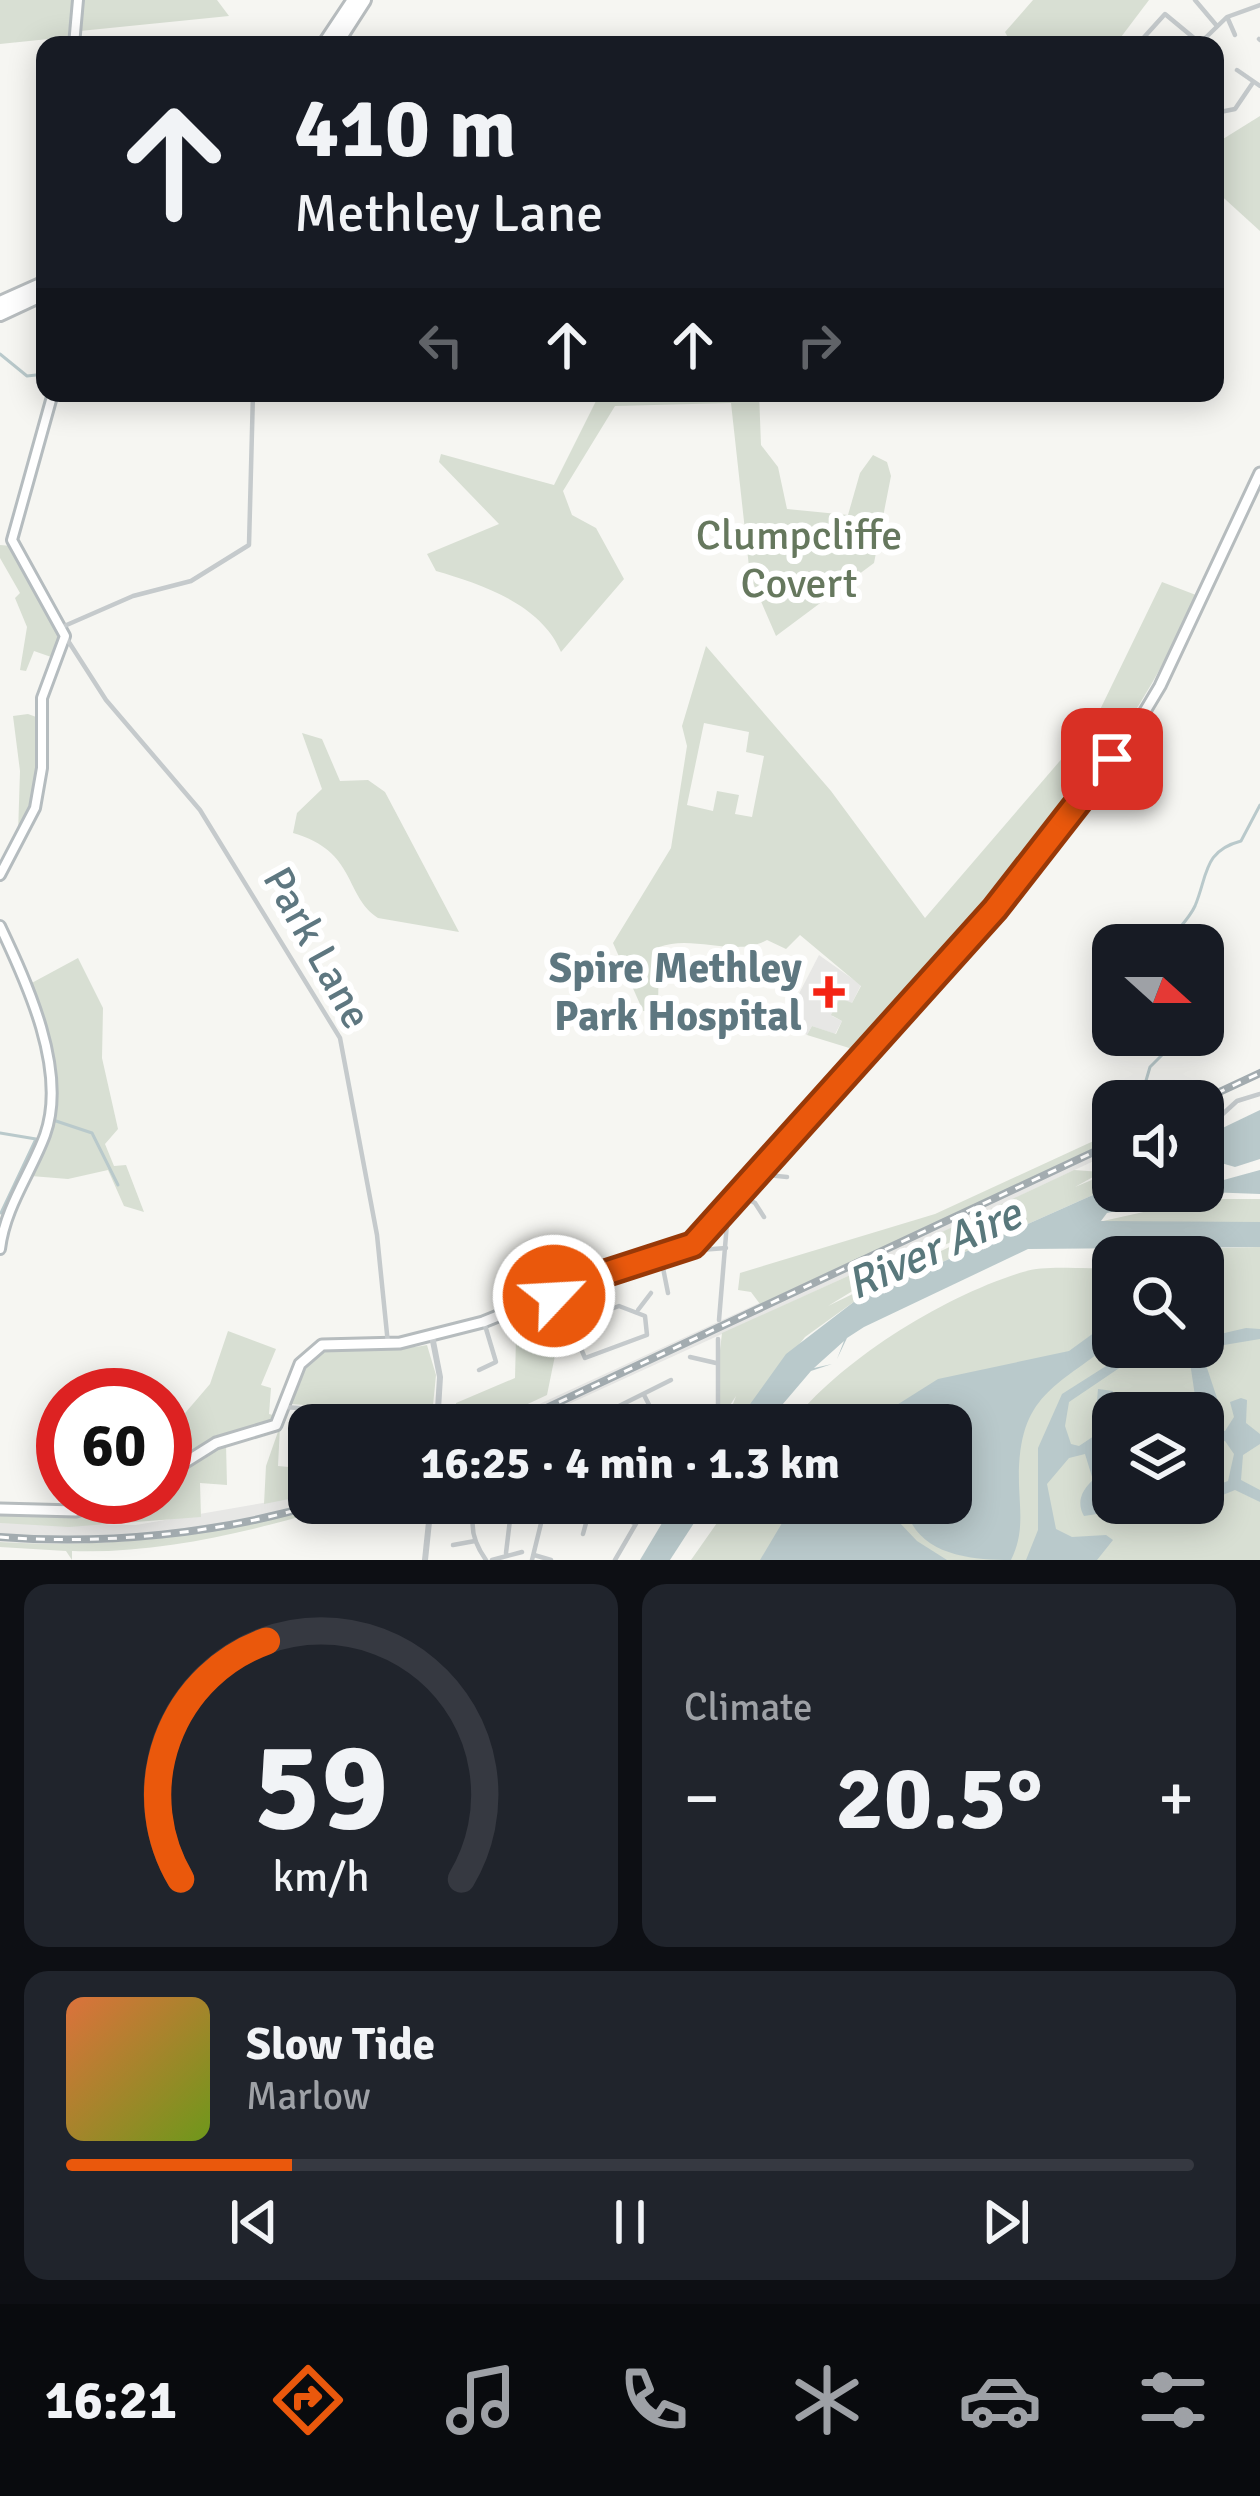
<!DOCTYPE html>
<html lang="en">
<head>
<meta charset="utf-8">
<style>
  body { margin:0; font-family:Signika,sans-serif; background:#20242c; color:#f1f3f6; height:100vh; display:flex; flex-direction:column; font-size:45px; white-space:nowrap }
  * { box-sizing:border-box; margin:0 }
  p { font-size:39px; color:#9ea1a6 }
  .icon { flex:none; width:66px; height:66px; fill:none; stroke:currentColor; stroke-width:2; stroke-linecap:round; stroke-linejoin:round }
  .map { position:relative; height:1560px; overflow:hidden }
  .panel { display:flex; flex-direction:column; gap:24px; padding:24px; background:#0d0f14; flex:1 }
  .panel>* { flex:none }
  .top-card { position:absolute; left:36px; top:36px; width:1188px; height:366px; border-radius:24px; box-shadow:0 6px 30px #0003; background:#171b24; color:#f1f3f6; overflow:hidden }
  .needle { width:78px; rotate:111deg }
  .controls { position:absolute; left:1092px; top:924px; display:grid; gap:24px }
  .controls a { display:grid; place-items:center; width:132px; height:132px; border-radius:24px; background:#171b24; box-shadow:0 6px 30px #0003; font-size:60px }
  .speed { position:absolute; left:36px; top:1368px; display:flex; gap:24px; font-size:60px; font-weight:700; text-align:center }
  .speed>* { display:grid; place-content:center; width:156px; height:156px; border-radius:50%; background:#171b24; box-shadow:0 6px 30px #0003; line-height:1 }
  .speed .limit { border:18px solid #d22; background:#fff; color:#111 }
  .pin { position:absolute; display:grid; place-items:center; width:102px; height:102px; color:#fff; margin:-51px; border-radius:24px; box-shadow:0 6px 18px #0006 }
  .me { position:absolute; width:132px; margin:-66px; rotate:65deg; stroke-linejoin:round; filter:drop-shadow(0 0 9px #0008) }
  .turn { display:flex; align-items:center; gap:42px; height:252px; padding:0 60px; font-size:54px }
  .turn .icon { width:156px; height:156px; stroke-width:2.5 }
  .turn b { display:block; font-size:84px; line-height:102px }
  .lanes { display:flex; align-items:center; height:114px; padding:0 60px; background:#0003; justify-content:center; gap:60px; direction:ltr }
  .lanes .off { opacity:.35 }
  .big { font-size:90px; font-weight:700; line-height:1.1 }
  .panel .card { flex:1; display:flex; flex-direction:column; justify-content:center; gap:18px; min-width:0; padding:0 42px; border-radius:24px; background:#20242c }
  .panel .dial { align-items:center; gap:0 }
  .dial svg { height:312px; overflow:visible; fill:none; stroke:#363941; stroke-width:7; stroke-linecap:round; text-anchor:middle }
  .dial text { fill:#f1f3f6; stroke:none }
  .song { display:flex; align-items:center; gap:36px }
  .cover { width:144px; height:144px; border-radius:18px; background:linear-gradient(135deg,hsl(20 70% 55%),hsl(80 70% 35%)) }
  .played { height:12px; border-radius:6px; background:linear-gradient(90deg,#ea580c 20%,#363941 20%) }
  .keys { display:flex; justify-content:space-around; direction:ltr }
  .heat { display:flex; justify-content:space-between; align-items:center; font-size:66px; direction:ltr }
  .panel .tiles { flex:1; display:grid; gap:24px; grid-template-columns:1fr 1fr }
  .card:last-child { grid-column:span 2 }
  .trip { position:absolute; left:288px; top:1404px; width:684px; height:120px; border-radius:24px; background:#171b24; box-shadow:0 6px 30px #0003; font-weight:700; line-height:120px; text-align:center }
  .dock { display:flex; height:192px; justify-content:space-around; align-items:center; background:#090b0e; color:#9ea1a6 }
  .dock .icon { width:84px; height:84px }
  .dock .current { color:#ea580c }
  .dock b { font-size:54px; color:#f1f3f6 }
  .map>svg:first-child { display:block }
</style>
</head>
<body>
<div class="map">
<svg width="1260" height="1560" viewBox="0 0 1260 1560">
  <rect width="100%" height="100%" fill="#f6f6f2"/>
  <g fill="#e7e7e5">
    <path d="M819,955L861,985L852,1003L832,1016L842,1021L835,1034L812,1026L807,1035L790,1023V1011Z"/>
    <path d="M1113,1140V1152L879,1262L523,1425H494Z"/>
    <path d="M309,1495V1503H330L227,1529L163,1538L62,1545L0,1542V1523L136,1525Z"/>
  </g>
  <g fill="#d8dfd3" fill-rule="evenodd">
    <path d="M0,0H72L68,37L0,44Z"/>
    <path d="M83,0H217L229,16L80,31Z"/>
    <path d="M1033,0H1149L1115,45H1012L1005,32Z"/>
    <path d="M1260,116V231L1215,190V144Z"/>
    <path d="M600,393H759L761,445L778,467L787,509L848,515L860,473L873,455L887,462L891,476L874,563L776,636L750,576L731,403L615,406L563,491L572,515L596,528L624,579L561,652C541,604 481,584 436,571L427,554L499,524L439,462L441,454L554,485Z"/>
    <path d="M0,545L12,546L61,632L54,658L34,651L26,671L20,670L27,627L15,598L20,593L0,558Z"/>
    <path d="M1162,582L1196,595C1157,687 1105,760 1045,839C1020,872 997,915 957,932L956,946L859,1051L807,1035L812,1026L836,1034L842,1021L831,1015L840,998L852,1003L861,986L800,935L786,949L767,940C736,958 693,934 659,947L658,1010L643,1011L613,943L671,848L687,746L682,726L706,646L831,791L925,918L1095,720ZM704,723L749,732L746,752L764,756L752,817L735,814L739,795L717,791L713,811L687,805Z"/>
    <path d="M28,714L39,718C40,761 38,796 18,834L20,771L13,716Z"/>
    <path d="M302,733L322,739L340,781L368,780L385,792L459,932L378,918C344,896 357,851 293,833L297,813L322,789Z"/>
    <path d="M78,958L103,1008L102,1058L118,1129L105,1144L114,1166L126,1165L144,1212L124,1206L108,1170L68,1179L31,1176L54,1107L28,985Z"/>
    <path d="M1113,1132V1140L760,1304L751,1292L738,1290L740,1273L935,1214Z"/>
    <path d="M1074,1170L1102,1172L1075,1187L1113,1171V1186L855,1301L805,1337L745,1413L733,1404L736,1396L717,1425H711L721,1410L716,1385L722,1333L879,1262L882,1273L828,1306L1011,1217L918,1256L895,1254Z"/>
    <path d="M1203,1199H1260V1222L1110,1224L1103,1221L1166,1207L1175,1211L1177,1205Z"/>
    <path d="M1260,1247V1560H691L731,1503H951V1425H790C840,1360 944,1296 1023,1272C1045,1265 1076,1269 1099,1268L1098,1251ZM1113,1257H1203V1347H1113ZM1113,1413H1203V1503H1113Z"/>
    <path d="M562,1321L547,1395L483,1425H456V1403L515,1378L516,1338Z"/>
    <path d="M228,1331L276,1349L261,1385L271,1388L269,1414L277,1416C260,1436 217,1438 193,1452L174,1426L210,1384Z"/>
    <path d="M427,1345L436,1375L432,1416L292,1404C291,1322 379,1356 427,1345Z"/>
    <path d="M280,1426L278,1466L300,1468L309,1456V1495L264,1504L266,1466Z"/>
    <path d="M226,1444L227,1485L200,1483L201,1517L69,1527L0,1523V1512L76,1515L139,1497H165V1480Z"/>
    <path d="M330,1503H349C259,1529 166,1554 72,1551V1560L66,1551L0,1547V1542C113,1549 222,1535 330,1503Z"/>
  </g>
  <g fill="#b9c9cb">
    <path d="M1260,1110V1159L1235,1167L1214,1161L1208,1151L1210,1134Z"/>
    <path d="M1260,1170V1194L1206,1192L1107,1213L1101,1221L1260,1222V1247L1028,1249L864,1327L847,1338L837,1359L844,1341L814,1368L832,1364L811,1371L765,1425H735L786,1354L855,1301L1113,1186L1104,1198L1203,1191L1209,1184Z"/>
    <path d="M1113,1319V1342C1054,1389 1017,1395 1019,1485C1020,1512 1024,1534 1011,1560C970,1560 913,1555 905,1503H951V1425H865L938,1379L1069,1351Z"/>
    <path d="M1246,1328L1260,1329V1339L1206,1348L1203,1356L1217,1398L1210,1405L1195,1396L1188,1349L1140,1354L1069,1402L1065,1426L1071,1444L1079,1446L1094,1436L1098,1389L1113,1391L1103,1431L1113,1438V1465L1100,1484L1097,1514L1084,1516C1076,1502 1082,1490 1093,1480L1085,1454L1069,1458L1047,1484L1056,1529L1072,1537L1106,1535L1113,1540L1097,1560H1026L1038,1530V1448L1062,1394L1136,1347H1203V1338Z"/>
    <path d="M1241,1398L1247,1400L1246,1423L1260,1434V1444L1243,1455L1241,1480L1260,1490V1502L1235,1490L1203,1503V1490L1228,1481L1234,1454L1225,1441L1203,1446V1426L1225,1431L1234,1417L1230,1402Z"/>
    <path d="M674,1503H707L670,1560H640Z"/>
    <path d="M794,1503H881L917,1541L947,1560H760Z"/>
  </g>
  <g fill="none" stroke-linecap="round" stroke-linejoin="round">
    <g stroke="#b9c9cb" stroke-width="3">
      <path d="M0,354L27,376L45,374"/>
      <path d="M1167,945C1175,931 1188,921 1195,906C1208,875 1203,851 1241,841L1260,805"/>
      <path d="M1140,1101L1150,1067L1168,1049L1164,1035"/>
      <path d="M53,1120L92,1133L118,1185"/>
      <path d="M0,1133L36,1139L1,1213"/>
    </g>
    <g stroke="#b5bcbf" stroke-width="14">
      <g id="secondary">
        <path d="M74,45L78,0"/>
        <path d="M0,875L35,808L42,768V698L65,636L12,540L53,393"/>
        <path d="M0,926C27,983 68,1071 45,1135C31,1173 5,1207 0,1249"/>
      </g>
    </g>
    <g stroke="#b6bcbe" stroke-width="15">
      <g id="primary">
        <path d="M165,1475L216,1443L276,1425L300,1364L322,1345L400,1343L483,1322L618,1268L684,1251L702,1237L995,909L1129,738L1160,686L1260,473"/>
        <path d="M0,1509L76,1511L130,1497"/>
      </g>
    </g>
    <g stroke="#b7bcbe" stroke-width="18">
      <g id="motorway">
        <path d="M324,45L354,0"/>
        <path d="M335,45L364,0"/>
        <path d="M0,303L45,283"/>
        <path d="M0,314L45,293"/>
      </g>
    </g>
    <g stroke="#c5cacc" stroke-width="4.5">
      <path d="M1195,0L1217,26"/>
      <path d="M1228,19L1235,35"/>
      <path d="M1259,39L1260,40"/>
      <path d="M1137,45L1165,14L1200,43"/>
      <path d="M1198,45L1227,17L1260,5"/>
      <path d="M1237,70L1260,86"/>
      <path d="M1215,113L1235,109L1252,84"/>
      <path d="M62,627L133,596L191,581L249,545L253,393"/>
      <path d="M65,636L106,700L200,810L340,1038L377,1235L388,1344"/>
      <path d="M1203,1132L1237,1101L1260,1094"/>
      <path d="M758,1174L787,1177"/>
      <path d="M739,1194L755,1203L764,1217"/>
      <path d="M693,1245L700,1250L726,1248"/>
      <path d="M661,1258L668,1293"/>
      <path d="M576,1285L595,1315"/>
      <path d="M619,1306L645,1316L647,1335L585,1358L579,1344L595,1315Z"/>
      <path d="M638,1310L651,1293"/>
      <path d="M719,1320L727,1223L723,1213"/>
      <path d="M512,1321L545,1309"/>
      <path d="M690,1357L716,1363"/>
      <path d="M479,1370L496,1362L484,1322"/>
      <path d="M644,1395L658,1422L664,1420"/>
      <path d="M284,1407L438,1418"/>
      <path d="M609,1412L618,1425"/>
      <path d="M581,1425L671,1380"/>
      <path d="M707,1425L718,1410V1339"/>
      <path d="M303,1464L310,1410"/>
      <path d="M586,1503L634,1523"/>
      <path d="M583,1534L591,1505"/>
      <path d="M453,1545L475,1541"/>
      <path d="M506,1553L512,1503"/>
      <path d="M534,1555L551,1560"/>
      <path d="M486,1560C474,1543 467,1524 478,1505L498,1503"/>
      <path d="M492,1560L522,1552"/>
      <path d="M532,1560L546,1503"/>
      <path d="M615,1560L648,1503"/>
    </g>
    <g stroke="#c5cacc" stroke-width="6">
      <path d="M432,1336L440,1377L437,1425"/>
      <path d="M425,1560L431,1503"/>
    </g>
    <use href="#secondary" stroke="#fff" stroke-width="8"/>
    <use href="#primary" stroke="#fff" stroke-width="9"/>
    <use href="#motorway" stroke="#fff" stroke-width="12"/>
    <g stroke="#a3acb0" stroke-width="8">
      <g id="rail">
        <path d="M1200,1101L1260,1073"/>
        <path d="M510,1425L1113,1143"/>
        <path d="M0,1537C104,1545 220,1534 320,1503"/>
      </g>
    </g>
    <use href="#rail" stroke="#fff" stroke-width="3" stroke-dasharray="9" stroke-linecap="butt"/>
  </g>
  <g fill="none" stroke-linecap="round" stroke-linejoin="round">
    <g stroke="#983908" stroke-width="30">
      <path id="route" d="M554,1296L588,1279L693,1245L995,909L1112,759"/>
    </g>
    <use href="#route" stroke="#ea580c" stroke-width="21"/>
  </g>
  <path fill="#f42414" stroke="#fff" stroke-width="4.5" d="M823 974h12v12h12v12h-12v12h-12v-12h-12v-12h12z"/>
  <g text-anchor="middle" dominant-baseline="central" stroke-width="12" stroke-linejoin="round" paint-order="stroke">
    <g font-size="42" fill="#66785e" stroke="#fff">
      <text x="799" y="535">Clumpcliffe<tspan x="799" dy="48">Covert</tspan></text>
    </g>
    <g font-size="42" fill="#5e7780" stroke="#fff">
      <text transform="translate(317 948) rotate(61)">Park Lane</text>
    </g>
    <g font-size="42" font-weight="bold" fill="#5e7780" stroke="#fff" text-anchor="end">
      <text x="802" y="968">Spire Methley<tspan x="802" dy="48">Park Hospital</tspan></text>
    </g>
    <g font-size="45" font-style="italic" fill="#59787c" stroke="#fff">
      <text transform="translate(934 1249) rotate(-24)">River Aire</text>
    </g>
  </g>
</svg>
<div class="controls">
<a><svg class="needle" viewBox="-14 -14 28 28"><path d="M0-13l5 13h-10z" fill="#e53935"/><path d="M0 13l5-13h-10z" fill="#9ea1a6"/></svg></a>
<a><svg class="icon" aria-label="sound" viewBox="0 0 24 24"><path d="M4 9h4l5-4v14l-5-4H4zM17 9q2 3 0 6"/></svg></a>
<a><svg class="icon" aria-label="search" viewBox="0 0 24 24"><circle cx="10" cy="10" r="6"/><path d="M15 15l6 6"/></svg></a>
<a><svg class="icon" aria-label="layers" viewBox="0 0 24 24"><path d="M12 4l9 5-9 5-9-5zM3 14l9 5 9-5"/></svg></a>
</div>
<div class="speed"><div class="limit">60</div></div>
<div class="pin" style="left:1112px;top:759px;background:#d93025"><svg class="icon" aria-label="arrive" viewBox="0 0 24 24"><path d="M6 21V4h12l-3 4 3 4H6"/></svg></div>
<svg class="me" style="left:554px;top:1296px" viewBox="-20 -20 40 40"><circle r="17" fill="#ea580c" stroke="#fff" stroke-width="3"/><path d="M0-11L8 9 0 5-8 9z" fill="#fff"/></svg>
<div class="trip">16:25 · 4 min · 1.3 km</div>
<div class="top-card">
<div class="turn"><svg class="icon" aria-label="ahead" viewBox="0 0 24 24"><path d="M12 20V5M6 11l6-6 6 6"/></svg><div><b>410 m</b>Methley Lane</div></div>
<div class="lanes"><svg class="icon off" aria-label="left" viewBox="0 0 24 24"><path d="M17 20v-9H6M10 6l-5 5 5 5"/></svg><svg class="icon" aria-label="ahead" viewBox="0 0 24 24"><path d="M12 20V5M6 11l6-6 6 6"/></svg><svg class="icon" aria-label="ahead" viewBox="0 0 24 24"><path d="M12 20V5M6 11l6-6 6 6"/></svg><svg class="icon off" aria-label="right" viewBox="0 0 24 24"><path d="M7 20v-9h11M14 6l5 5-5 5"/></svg></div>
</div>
</div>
<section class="panel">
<div class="tiles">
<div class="card dial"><svg viewBox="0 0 100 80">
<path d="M14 69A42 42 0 1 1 86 69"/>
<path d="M14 69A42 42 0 0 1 36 8" stroke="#ea580c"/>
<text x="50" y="56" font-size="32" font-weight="700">59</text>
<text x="50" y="72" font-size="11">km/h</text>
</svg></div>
<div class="card"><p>Climate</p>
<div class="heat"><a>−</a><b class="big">20.5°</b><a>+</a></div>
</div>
<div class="card">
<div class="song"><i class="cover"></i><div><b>Slow Tide</b><p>Marlow</p></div></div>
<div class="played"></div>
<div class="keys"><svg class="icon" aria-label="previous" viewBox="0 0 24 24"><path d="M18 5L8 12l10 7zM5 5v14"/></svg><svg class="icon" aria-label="pause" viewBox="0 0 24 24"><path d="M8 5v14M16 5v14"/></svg><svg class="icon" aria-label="next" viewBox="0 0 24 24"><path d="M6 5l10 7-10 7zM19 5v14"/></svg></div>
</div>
</div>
</section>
<nav class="dock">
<b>16:21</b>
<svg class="icon current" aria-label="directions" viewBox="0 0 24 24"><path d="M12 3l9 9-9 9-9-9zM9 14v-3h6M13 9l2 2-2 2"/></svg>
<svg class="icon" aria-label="music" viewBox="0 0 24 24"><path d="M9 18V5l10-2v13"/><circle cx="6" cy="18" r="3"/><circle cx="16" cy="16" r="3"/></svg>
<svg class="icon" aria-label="phone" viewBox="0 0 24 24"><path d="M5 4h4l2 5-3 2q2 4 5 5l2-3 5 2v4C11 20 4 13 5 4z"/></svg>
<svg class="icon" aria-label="climate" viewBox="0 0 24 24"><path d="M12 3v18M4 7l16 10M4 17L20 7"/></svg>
<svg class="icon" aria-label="car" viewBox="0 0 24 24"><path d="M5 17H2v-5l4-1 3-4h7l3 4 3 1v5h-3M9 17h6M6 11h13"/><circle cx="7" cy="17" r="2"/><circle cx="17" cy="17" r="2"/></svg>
<svg class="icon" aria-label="filters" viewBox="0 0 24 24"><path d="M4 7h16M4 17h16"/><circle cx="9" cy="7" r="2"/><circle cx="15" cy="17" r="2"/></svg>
</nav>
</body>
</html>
